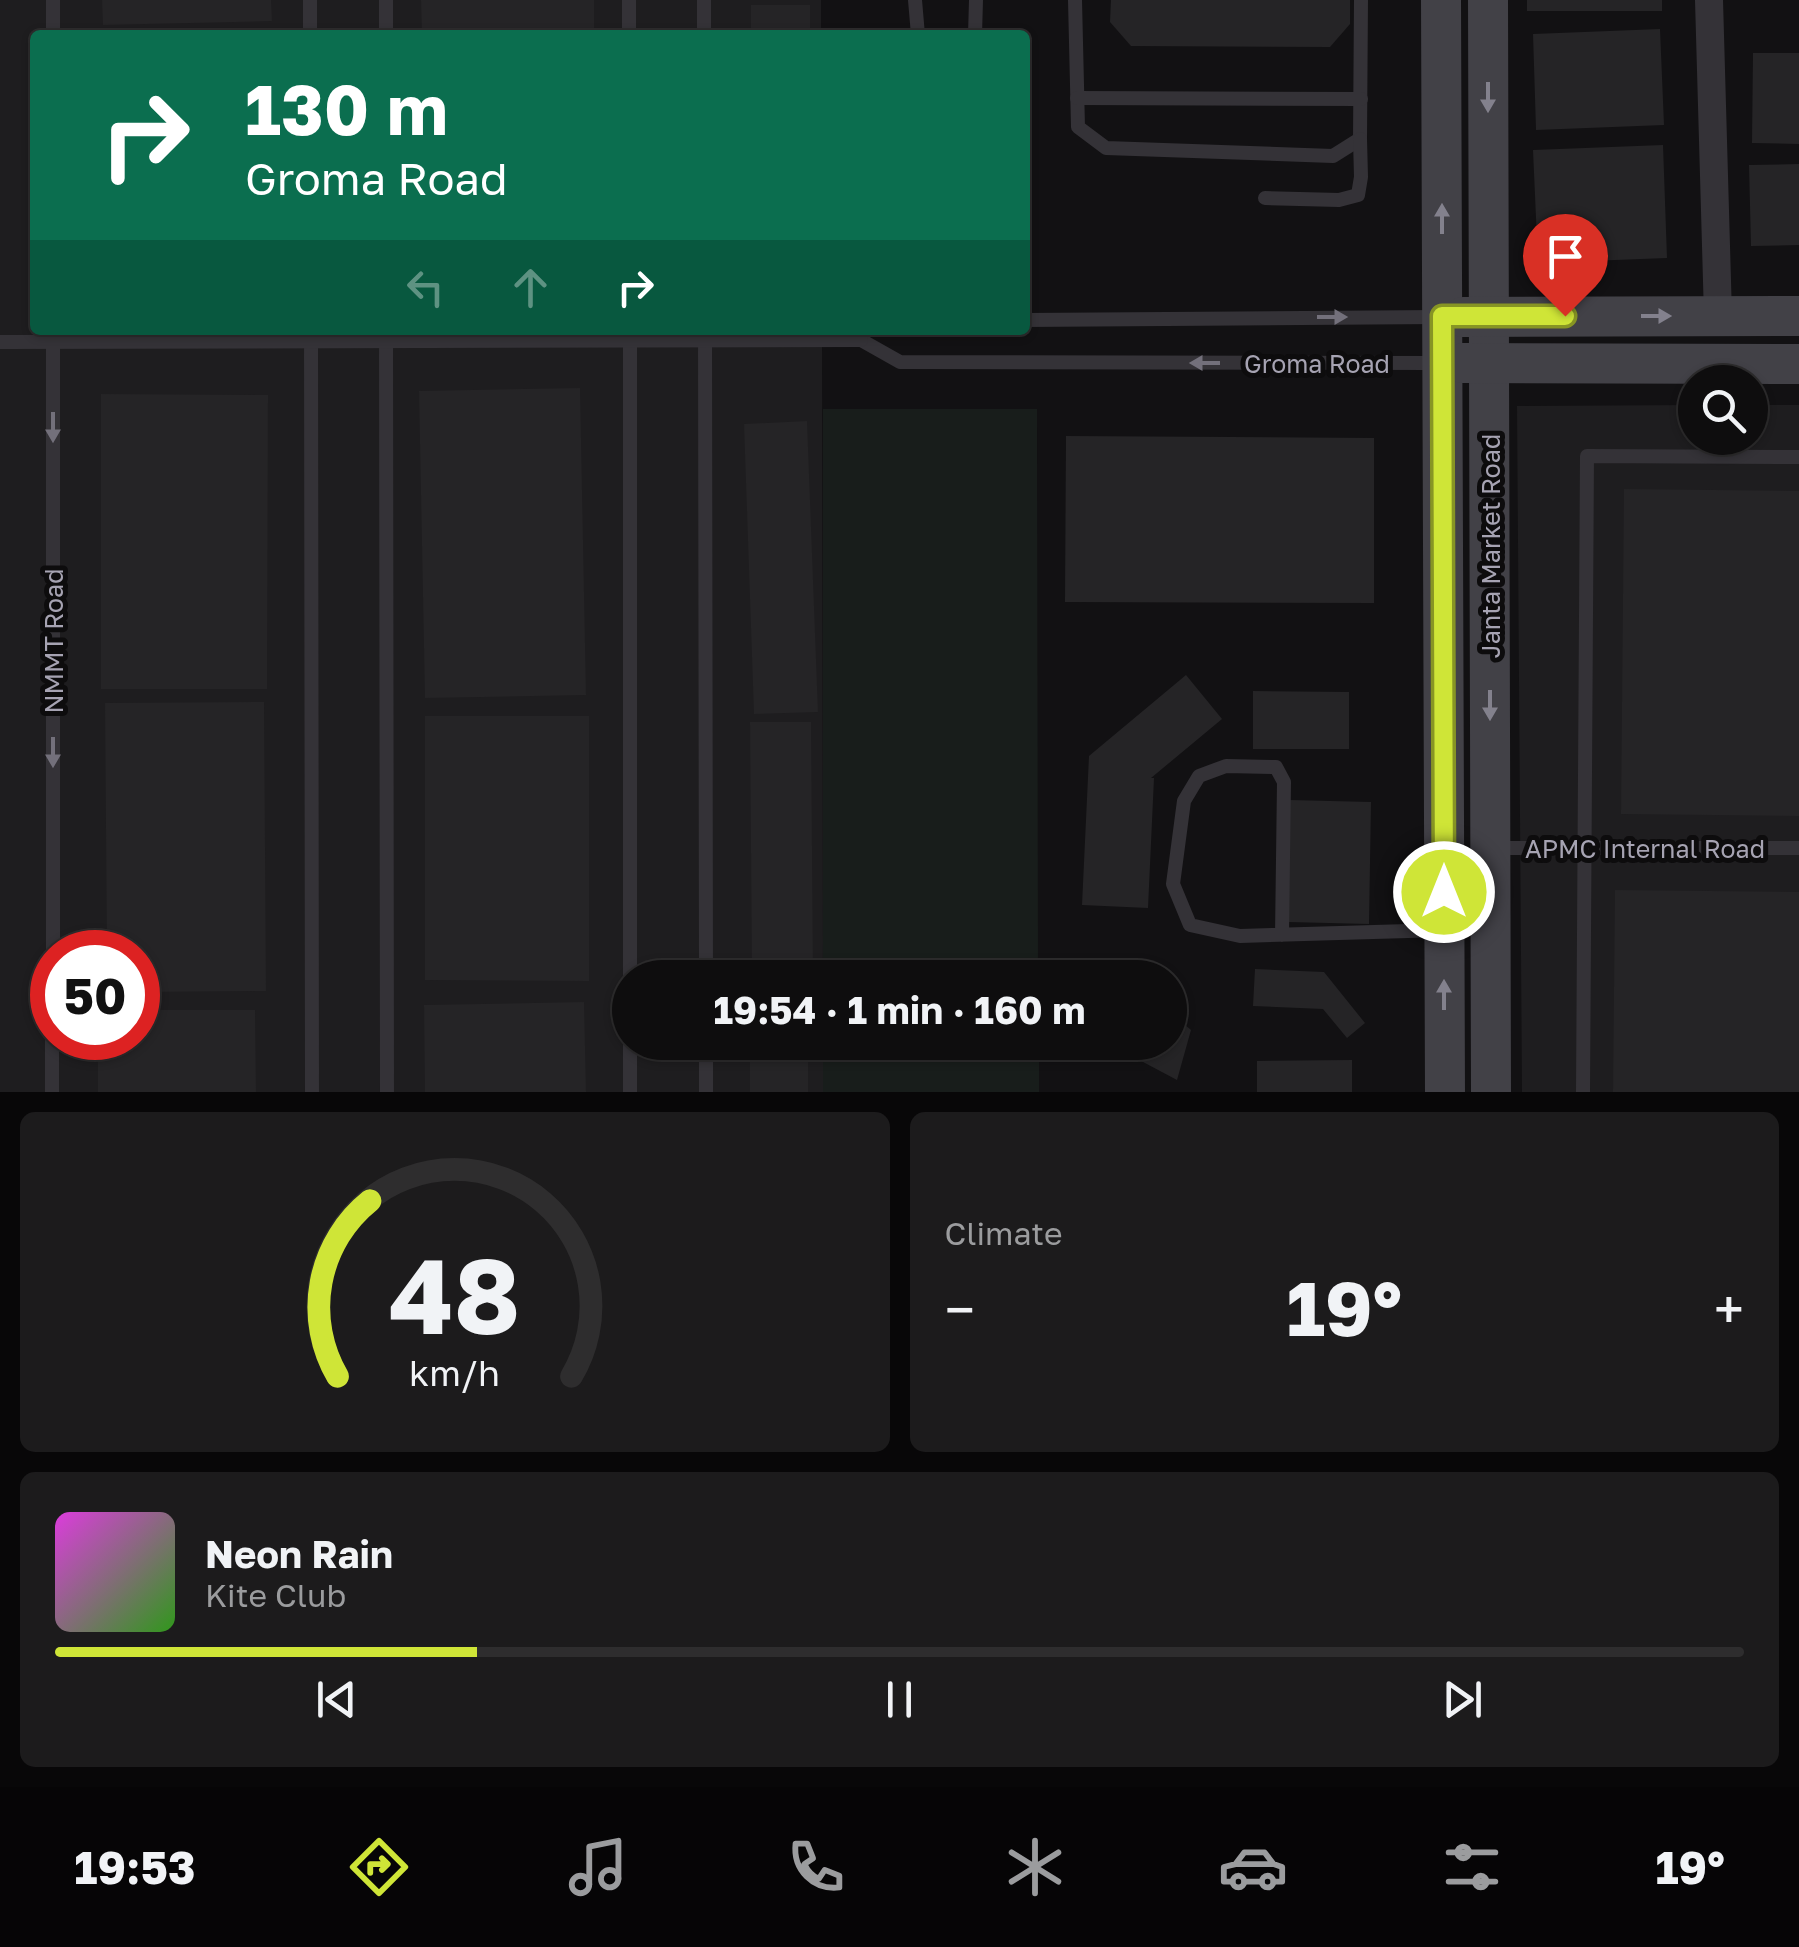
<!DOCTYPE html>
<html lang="en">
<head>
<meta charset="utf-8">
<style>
  body { margin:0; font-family:"Golos Text",sans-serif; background:#1c1b1c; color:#f1f3f6; height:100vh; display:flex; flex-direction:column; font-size:38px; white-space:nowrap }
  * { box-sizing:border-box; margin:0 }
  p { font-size:32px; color:#9b9c9e }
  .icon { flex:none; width:55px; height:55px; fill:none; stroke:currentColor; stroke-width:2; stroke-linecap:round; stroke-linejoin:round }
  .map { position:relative; height:1092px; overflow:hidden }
  .side { display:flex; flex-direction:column; gap:20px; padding:20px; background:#080708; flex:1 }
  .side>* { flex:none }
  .top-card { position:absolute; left:30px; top:30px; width:1000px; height:305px; border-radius:10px; box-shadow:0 2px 8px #0004,0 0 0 2px #2e2d2e; background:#0b6e4f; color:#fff; overflow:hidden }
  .tools { position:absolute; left:1678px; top:365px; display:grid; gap:20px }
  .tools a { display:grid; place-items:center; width:90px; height:90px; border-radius:50%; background:#0e0d0e; box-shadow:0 2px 8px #0004,0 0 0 2px #2e2d2e; font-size:50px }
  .speed { position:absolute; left:30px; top:930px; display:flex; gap:20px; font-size:50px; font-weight:700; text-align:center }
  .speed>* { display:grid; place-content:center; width:130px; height:130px; border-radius:50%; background:#0e0d0e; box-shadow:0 2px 8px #0004,0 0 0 2px #2e2d2e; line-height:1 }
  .speed .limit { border:15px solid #d22; background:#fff; color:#111 }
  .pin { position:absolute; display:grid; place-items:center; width:85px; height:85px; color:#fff; margin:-102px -42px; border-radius:50% 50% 50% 0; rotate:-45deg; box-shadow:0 0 10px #0007 }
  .pin .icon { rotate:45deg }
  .me { position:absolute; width:110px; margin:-55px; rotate:0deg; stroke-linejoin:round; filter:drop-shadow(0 0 8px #0008) }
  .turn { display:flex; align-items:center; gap:35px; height:210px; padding:0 50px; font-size:45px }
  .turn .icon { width:130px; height:130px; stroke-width:2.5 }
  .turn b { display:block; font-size:70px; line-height:85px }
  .lanes { display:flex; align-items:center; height:95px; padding:0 50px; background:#0003; justify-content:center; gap:50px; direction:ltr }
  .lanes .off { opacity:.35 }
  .big { font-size:75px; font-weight:700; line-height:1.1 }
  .side .widget { flex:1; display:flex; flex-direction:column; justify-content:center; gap:15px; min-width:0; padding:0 35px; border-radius:15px; background:#1c1b1c }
  .side .dial { align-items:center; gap:0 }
  .dial svg { height:260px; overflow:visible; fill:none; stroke:#2e2d2e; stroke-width:7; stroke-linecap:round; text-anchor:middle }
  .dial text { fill:#f1f3f6; stroke:none }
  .song { display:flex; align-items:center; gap:30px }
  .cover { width:120px; height:120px; border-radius:15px; background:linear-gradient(135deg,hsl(300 70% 55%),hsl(110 70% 35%)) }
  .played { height:10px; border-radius:5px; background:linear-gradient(90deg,#cfe537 25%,#2e2d2e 25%) }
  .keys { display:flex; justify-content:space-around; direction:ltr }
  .heat { display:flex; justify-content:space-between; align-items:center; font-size:55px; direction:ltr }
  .side .tiles { flex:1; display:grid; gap:20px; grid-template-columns:1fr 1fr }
  .widget:last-child { grid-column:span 2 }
  .trip { position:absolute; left:612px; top:960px; width:575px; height:100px; border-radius:50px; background:#0e0d0e; box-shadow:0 2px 8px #0004,0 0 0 2px #2e2d2e; font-weight:700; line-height:100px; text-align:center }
  .menu { display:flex; height:160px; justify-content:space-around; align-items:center; background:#060506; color:#9b9c9e }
  .menu .icon { width:70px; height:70px }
  .menu .on { color:#cfe537 }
  .menu b { font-size:45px; color:#f1f3f6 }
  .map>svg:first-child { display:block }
</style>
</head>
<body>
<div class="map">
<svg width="1799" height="1092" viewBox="0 0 1799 1092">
  <rect width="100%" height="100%" fill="#121113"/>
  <g fill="#1e1d1f" fill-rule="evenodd">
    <path d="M0,0H821V35H35V330H822L823,977L630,978V1042L823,1043V1092H0ZM52,952H138V1038H52Z"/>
    <path d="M1695,405V438H1750V405H1799V1092H1522L1517,406Z"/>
  </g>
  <g fill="#181d1b">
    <path d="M823,409H1037L1038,977H823Z"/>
    <rect x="823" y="1043" width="216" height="49"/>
  </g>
  <g fill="#252426">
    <path d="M102,0H271L272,21L103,25Z"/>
    <path d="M421,0H594V35H422Z"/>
    <path d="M1111,0H1350V24L1330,47L1131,46L1110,22Z"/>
    <rect x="1527" y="0" width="135" height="11"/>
    <rect x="751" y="5" width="59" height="30"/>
    <path d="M1660,29L1664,125L1536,130L1533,34Z"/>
    <path d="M1753,53H1799V144L1752,143Z"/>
    <path d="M1663,145L1667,258L1538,263L1533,150Z"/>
    <path d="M1799,164V245L1751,246L1749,165Z"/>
    <path d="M580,388L586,695L425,698L419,391Z"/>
    <path d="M101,394L268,395L267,689H101Z"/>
    <path d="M807,421L818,712L754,714L744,424Z"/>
    <path d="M1066,436L1374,438V603L1065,602Z"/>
    <path d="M1624,489L1799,491V816L1621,814Z"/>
    <path d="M1186,675L1222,719L1151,778H1154L1148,908L1082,905L1089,756Z"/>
    <path d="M1253,691L1349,692V749H1253Z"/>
    <path d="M264,702L266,991L138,992V952H107L105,703Z"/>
    <path d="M425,716H589V981L425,980Z"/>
    <path d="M750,722H811L813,978H752Z"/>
    <path d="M1290,800L1371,802L1369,924L1288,922Z"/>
    <path d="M1615,890L1799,892V1092H1613Z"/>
    <path d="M1086,967L1144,972L1147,978H1088Z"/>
    <path d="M1255,969L1324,972L1365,1023L1347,1038L1323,1009L1253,1006Z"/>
    <path d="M584,1002L586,1092H425L424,1005Z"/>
    <path d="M138,1010H255L256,1092H98V1038H138Z"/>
    <path d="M1170,1012L1191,1030L1177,1080L1128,1054L1118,1042H1170Z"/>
    <rect x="750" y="1042" width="58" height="50"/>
    <path d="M1352,1060V1092H1257V1061Z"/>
  </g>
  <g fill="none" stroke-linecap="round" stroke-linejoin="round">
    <g stroke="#343237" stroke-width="14">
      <path d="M53,0V35"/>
      <path d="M310,0V35"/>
      <path d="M386,0V35"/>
      <path d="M629,0V35"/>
      <path d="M704,0V35"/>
      <path d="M915,0L918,35"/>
      <path d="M1075,0L1078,127L1106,148L1333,156L1360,139L1361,0"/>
      <path d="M975,35L976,0"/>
      <path d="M1077,98L1361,99"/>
      <path d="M1265,198L1339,200L1358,195L1361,177L1360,139"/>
      <path d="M1025,320L1439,317"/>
      <path d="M311,330L312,1092"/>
      <path d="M386,330L387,1092"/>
      <path d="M630,330V978"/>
      <path d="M705,330L706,978"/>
      <path d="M861,340L900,362L1440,363"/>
      <path d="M0,342L861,340"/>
      <path d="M1495,848H1799"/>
      <path d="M1282,935L1284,782L1276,767L1226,766L1199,776L1184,801L1173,884L1190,925L1240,936L1443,930"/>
      <path d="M53,952V330"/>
      <path d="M630,1042V1092"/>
      <path d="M706,1042V1092"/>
      <path d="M52,1092V1005"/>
      <path d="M1583,1092L1587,456L1799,457"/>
    </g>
    <path stroke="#343237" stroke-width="28" d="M1709,0L1718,316"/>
    <g stroke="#424147" stroke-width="40">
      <path d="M1441,0L1445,1092"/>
      <path d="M1488,0L1491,1092"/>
      <path d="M1463,317L1799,316"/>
      <path d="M1463,363L1799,364"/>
    </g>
  </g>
  <defs><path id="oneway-solid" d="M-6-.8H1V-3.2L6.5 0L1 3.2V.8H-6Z" transform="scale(2.5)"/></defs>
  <g fill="#83818d">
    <use href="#oneway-solid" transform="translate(1488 97) rotate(90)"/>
    <use href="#oneway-solid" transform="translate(1442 219) rotate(-90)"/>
    <use href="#oneway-solid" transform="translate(1656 316)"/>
    <use href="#oneway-solid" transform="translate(1490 705) rotate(90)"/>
    <use href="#oneway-solid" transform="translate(1444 995) rotate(-90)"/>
  </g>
  <g fill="#73707b">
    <use href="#oneway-solid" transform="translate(1332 317)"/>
    <use href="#oneway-solid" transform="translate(1205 363) rotate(-180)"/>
    <use href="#oneway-solid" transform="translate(53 427) rotate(90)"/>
    <use href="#oneway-solid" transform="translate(53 752) rotate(90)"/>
  </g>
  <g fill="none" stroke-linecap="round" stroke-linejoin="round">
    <g stroke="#879524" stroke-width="25">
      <path id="route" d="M1444,892L1442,316H1565"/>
    </g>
    <use href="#route" stroke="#cfe537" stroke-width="18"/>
  </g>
  <g text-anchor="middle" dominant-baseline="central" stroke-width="10" stroke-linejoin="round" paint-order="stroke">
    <g font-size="25" fill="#a6a3b2" stroke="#0d0c0d">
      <text x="1317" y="363">Groma Road</text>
      <text transform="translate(1490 546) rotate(-90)">Janta Market Road</text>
      <text transform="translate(53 641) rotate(-90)">NMMT Road</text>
      <text x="1645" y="848">APMC Internal Road</text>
    </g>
  </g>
</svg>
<div class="tools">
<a><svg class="icon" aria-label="search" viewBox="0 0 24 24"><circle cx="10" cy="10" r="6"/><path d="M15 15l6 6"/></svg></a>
</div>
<div class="speed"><div class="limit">50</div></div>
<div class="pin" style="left:1565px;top:316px;background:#d93025"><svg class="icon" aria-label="arrive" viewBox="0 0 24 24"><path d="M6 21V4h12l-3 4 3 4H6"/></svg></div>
<svg class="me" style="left:1444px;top:892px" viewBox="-20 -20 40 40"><circle r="17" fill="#cfe537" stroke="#fff" stroke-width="3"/><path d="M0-11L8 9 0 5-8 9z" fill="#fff"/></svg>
<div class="trip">19:54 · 1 min · 160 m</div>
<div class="top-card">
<div class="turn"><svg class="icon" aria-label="right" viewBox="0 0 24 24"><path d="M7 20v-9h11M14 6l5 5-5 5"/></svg><div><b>130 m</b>Groma Road</div></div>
<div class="lanes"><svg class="icon off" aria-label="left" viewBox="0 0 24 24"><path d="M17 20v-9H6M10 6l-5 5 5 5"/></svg><svg class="icon off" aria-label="ahead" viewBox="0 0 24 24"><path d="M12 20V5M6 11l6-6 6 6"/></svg><svg class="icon" aria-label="right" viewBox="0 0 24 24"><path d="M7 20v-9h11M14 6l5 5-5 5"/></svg></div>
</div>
</div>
<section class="side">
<div class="tiles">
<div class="widget dial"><svg viewBox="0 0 100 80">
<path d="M14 69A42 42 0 1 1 86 69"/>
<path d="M14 69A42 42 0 0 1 24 15" stroke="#cfe537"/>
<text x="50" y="56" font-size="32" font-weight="700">48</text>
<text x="50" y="72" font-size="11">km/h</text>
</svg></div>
<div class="widget"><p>Climate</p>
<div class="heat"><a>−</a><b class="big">19°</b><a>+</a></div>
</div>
<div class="widget">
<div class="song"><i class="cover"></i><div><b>Neon Rain</b><p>Kite Club</p></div></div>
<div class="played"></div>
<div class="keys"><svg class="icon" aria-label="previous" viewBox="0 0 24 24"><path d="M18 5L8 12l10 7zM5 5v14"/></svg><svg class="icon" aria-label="pause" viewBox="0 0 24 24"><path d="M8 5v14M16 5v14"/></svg><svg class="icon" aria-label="next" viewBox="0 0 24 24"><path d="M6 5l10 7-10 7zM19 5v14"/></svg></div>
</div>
</div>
</section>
<nav class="menu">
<b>19:53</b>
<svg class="icon on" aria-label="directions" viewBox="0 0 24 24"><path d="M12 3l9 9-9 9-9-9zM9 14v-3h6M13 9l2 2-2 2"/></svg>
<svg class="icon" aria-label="music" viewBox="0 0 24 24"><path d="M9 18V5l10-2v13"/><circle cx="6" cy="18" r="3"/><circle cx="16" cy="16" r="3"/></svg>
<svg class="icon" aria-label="phone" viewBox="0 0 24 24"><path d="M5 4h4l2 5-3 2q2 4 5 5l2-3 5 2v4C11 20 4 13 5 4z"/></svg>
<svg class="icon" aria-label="climate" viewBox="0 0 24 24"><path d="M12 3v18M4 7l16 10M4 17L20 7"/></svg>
<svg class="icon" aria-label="car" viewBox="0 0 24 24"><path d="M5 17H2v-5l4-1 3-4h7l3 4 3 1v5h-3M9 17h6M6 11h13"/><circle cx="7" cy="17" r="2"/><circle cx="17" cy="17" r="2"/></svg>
<svg class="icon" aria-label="filters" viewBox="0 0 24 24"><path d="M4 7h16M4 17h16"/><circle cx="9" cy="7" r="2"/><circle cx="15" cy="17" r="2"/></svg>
<b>19°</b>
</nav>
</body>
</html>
